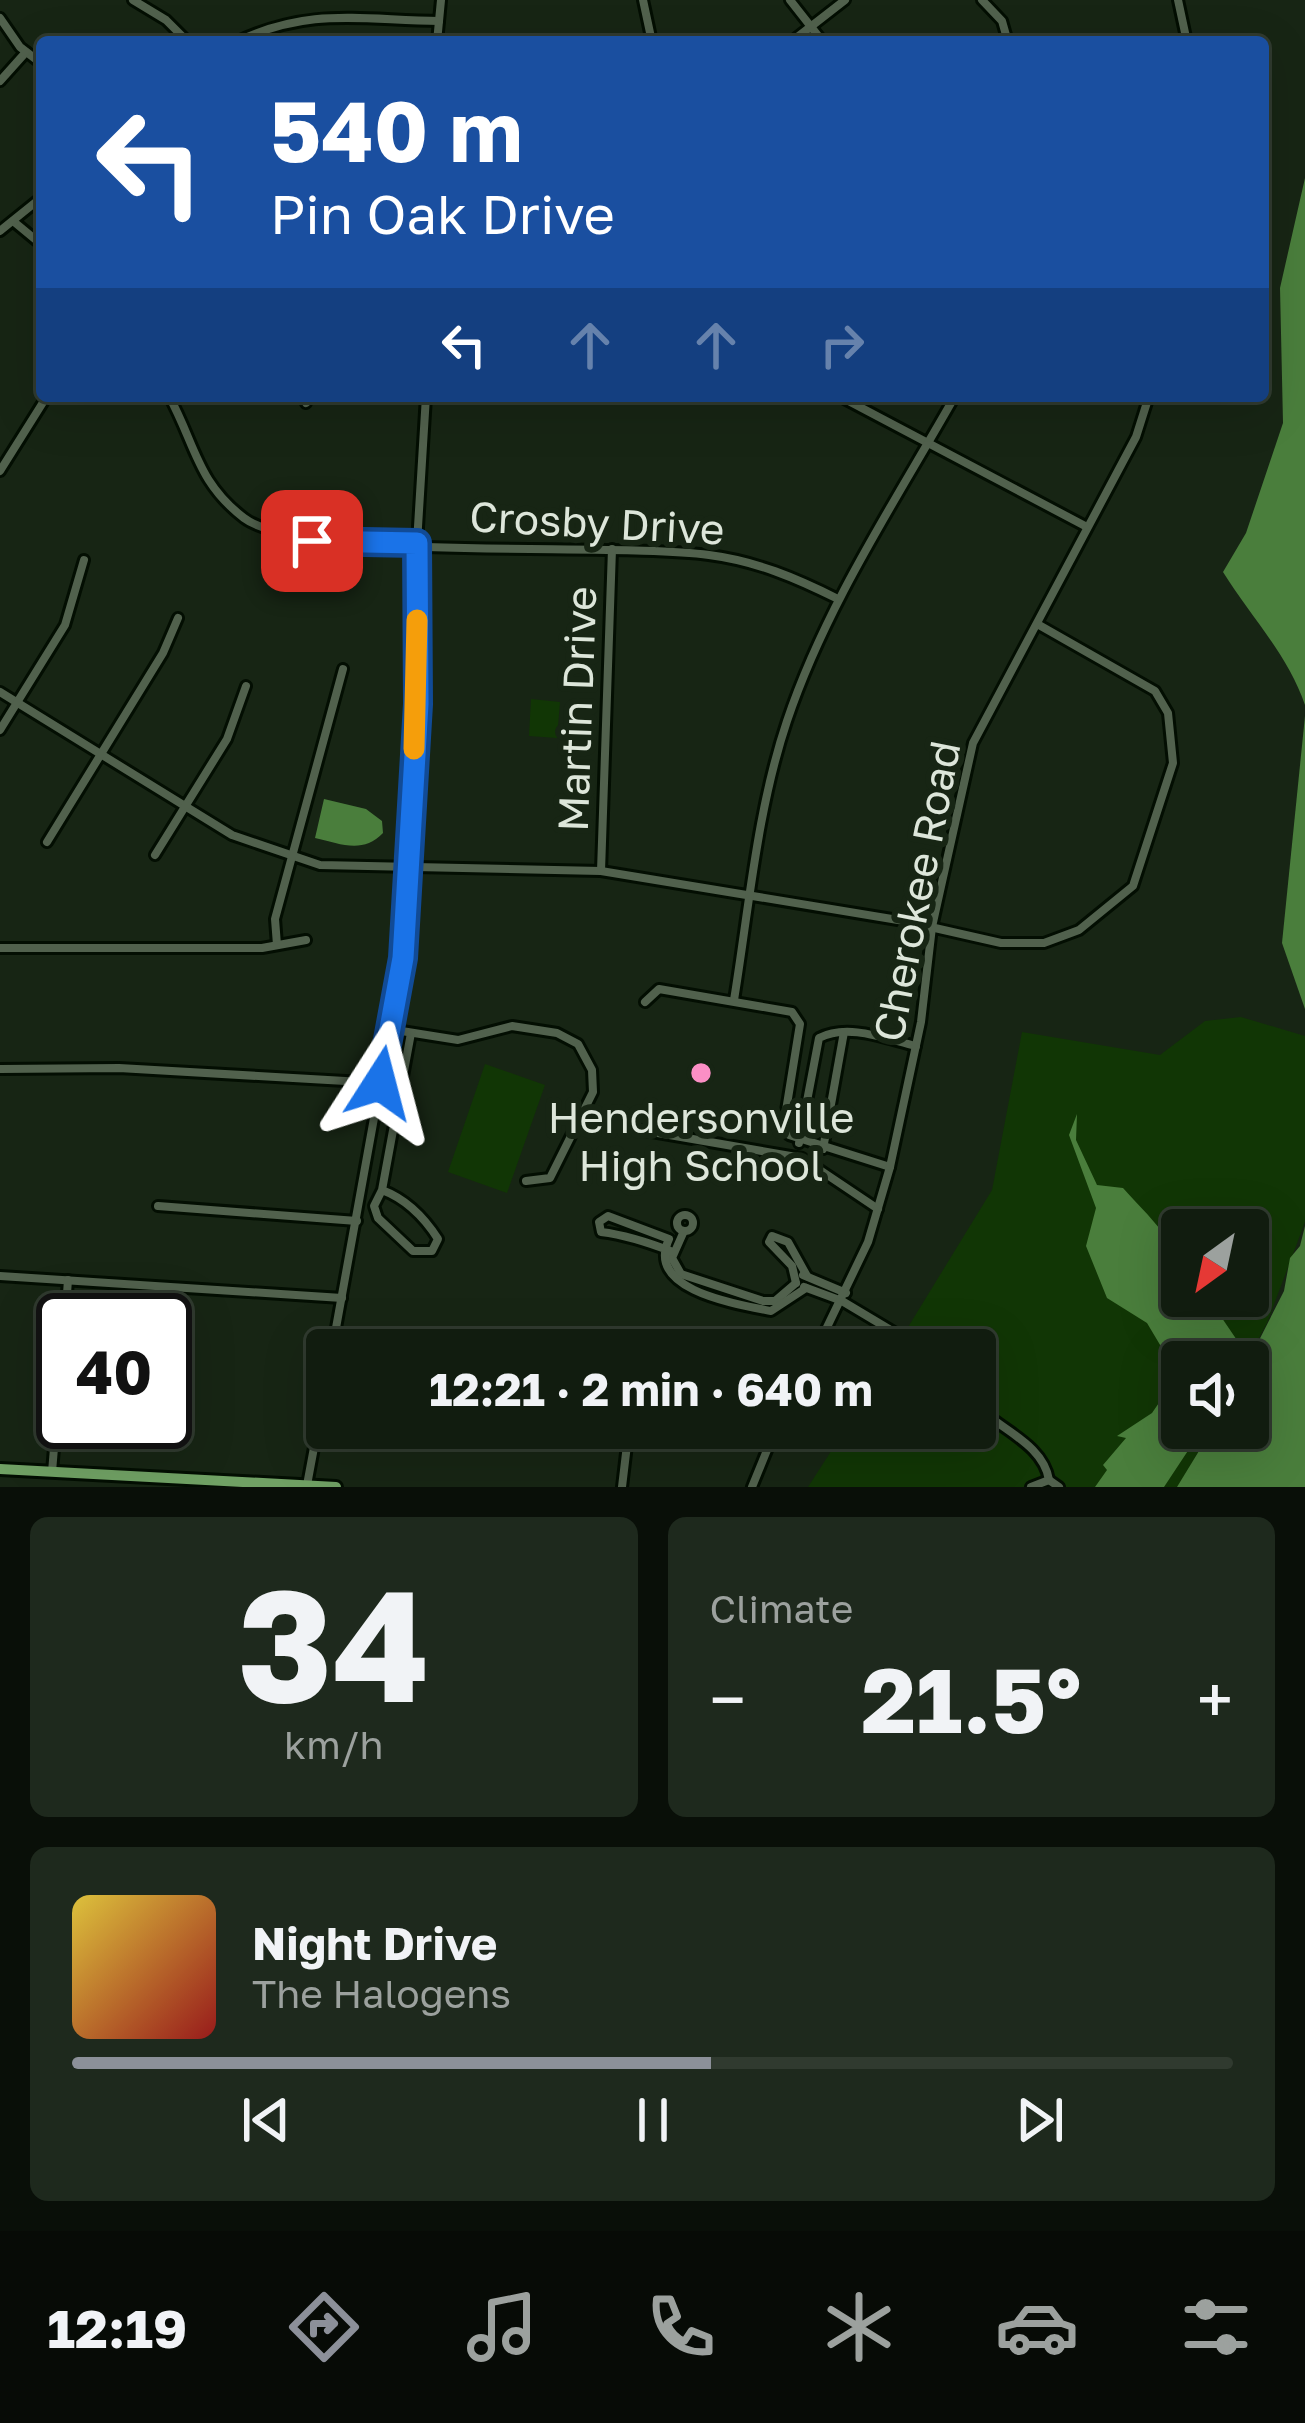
<!DOCTYPE html>
<html lang="en">
<head>
<meta charset="utf-8">
<style>
  body { margin:0; font-family:"Golos Text",sans-serif; background:#1e291d; color:#f1f3f6; height:100vh; display:flex; flex-direction:column; font-size:45px; white-space:nowrap }
  * { box-sizing:border-box; margin:0 }
  p { font-size:39px; color:#9ca19e }
  .icon { flex:none; width:66px; height:66px; fill:none; stroke:currentColor; stroke-width:2; stroke-linecap:round; stroke-linejoin:round }
  .map { position:relative; height:1487px; overflow:hidden }
  .side { display:flex; flex-direction:column; gap:30px; padding:30px; background:#090f08; flex:1 }
  .side>* { flex:none }
  .hud { position:absolute; left:36px; top:36px; width:1233px; height:366px; border-radius:12px; box-shadow:0 12px 48px #0002,0 0 0 3px #303a2f; background:#1a4fa0; color:#fff; overflow:hidden }
  .needle { width:78px; rotate:213deg }
  .controls { position:absolute; left:1161px; top:1209px; display:grid; gap:24px }
  .controls a { display:grid; place-items:center; width:108px; height:108px; border-radius:12px; background:#111c0f; box-shadow:0 12px 48px #0002,0 0 0 3px #303a2f; font-size:60px }
  .speed { position:absolute; left:36px; top:1293px; display:flex; gap:24px; font-size:60px; font-weight:700; text-align:center }
  .speed>* { display:grid; place-content:center; width:156px; height:156px; border-radius:50%; background:#111c0f; box-shadow:0 12px 48px #0002,0 0 0 3px #303a2f; line-height:1 }
  .speed .limit { border:6px solid #111; border-radius:18px; background:#fff; color:#111 }
  .pin { position:absolute; display:grid; place-items:center; width:102px; height:102px; color:#fff; margin:-51px; border-radius:24px; box-shadow:0 6px 18px #0006 }
  .me { position:absolute; width:132px; margin:-66px; rotate:9deg; stroke-linejoin:round; filter:drop-shadow(0 0 9px #0008) }
  .turn { display:flex; align-items:center; gap:42px; height:252px; padding:0 36px; font-size:54px }
  .turn .icon { width:156px; height:156px; stroke-width:2.5 }
  .turn b { display:block; font-size:84px; line-height:102px }
  .lanes { display:flex; align-items:center; height:114px; padding:0 36px; background:#0003; justify-content:center; gap:60px; direction:ltr }
  .lanes .off { opacity:.35 }
  .big { font-size:90px; font-weight:700; line-height:1.1 }
  .side .tile { flex:1; display:flex; flex-direction:column; justify-content:center; gap:18px; min-width:0; padding:0 42px; border-radius:18px; background:#1e291d }
  .side .dial { align-items:center; gap:0 }
  .dial b { font-size:156px; line-height:1 }
  .song { display:flex; align-items:center; gap:36px }
  .cover { width:144px; height:144px; border-radius:18px; background:linear-gradient(135deg,hsl(50 70% 55%),hsl(0 70% 35%)) }
  .played { height:12px; border-radius:6px; background:linear-gradient(90deg,#8c9099 55%,#303a2f 55%) }
  .keys { display:flex; justify-content:space-around; direction:ltr }
  .heat { display:flex; justify-content:space-between; align-items:center; font-size:66px; direction:ltr }
  .side .tiles { flex:1; display:grid; gap:30px; grid-template-columns:1fr 1fr }
  .tile:last-child { grid-column:span 2 }
  .trip { position:absolute; left:306px; top:1329px; width:690px; height:120px; border-radius:12px; background:#111c0f; box-shadow:0 12px 48px #0002,0 0 0 3px #303a2f; font-weight:700; line-height:120px; text-align:center }
  .tab-bar { display:flex; height:192px; justify-content:space-around; align-items:center; background:#070b06; color:#9ca19e }
  .tab-bar .icon { width:84px; height:84px }
  .tab-bar .active { color:#8c9099 }
  .tab-bar b { font-size:54px; color:#f1f3f6 }
  .map>svg:first-child { display:block }
</style>
</head>
<body>
<div class="map">
<svg width="1305" height="1487" viewBox="0 0 1305 1487">
  <rect width="100%" height="100%" fill="#172514"/>
  <g fill="#113605" fill-rule="evenodd">
    <path d="M531,699L560,702L557,738L529,736Z"/>
    <path d="M1241,1017L1305,1036V1222L1267,1323L1246,1362H1182V1428H1211L1179,1487H808L846,1428H975V1350H894L992,1190L1022,1032L1160,1055L1205,1021ZM1182,1230H1248V1296H1182Z"/>
    <path d="M485,1064L545,1085L507,1193L448,1172Z"/>
  </g>
  <g fill="#4a7e3c">
    <path d="M1305,178V705C1288,655 1251,617 1223,572L1246,533L1283,423L1280,288Z"/>
    <path d="M1305,716V1009L1282,943Z"/>
    <path d="M324,799L366,809L382,821L383,833C363,854 341,844 315,838Z"/>
    <path d="M1077,1114L1076,1140L1097,1185L1123,1188C1157,1226 1182,1243 1182,1296H1207L1245,1352L1240,1362H1182V1428H1203L1164,1487H1095L1107,1470L1103,1465L1126,1438L1117,1436L1152,1413L1178,1375L1147,1323L1107,1298L1086,1246L1096,1208L1069,1135Z"/>
    <path d="M1305,1226V1487H1177L1213,1428H1248V1362L1284,1291L1290,1258L1300,1246Z"/>
  </g>
  <g fill="none" stroke-linecap="round" stroke-linejoin="round">
    <g stroke="#030e02" stroke-width="14">
      <g id="minor">
        <path d="M133,0L166,20L188,42"/>
        <path d="M643,0L652,42"/>
        <path d="M790,0L823,42"/>
        <path d="M982,0L1002,21L1008,42"/>
        <path d="M1178,0L1187,42"/>
        <path d="M0,18L20,47L42,64"/>
        <path d="M557,40L563,42"/>
        <path d="M236,42C310,7 359,20 439,21"/>
        <path d="M437,42L441,0"/>
        <path d="M791,42L845,0"/>
        <path d="M0,81L26,52"/>
        <path d="M13,221L42,245"/>
        <path d="M0,231L42,197"/>
        <path d="M169,396C196,446 197,482 244,518C302,562 615,542 709,555C756,561 796,578 838,599"/>
        <path d="M302,396L306,403"/>
        <path d="M839,396L1087,527"/>
        <path d="M0,471L47,396"/>
        <path d="M0,692L232,835L320,865L601,871L904,921L1001,943H1044L1079,930L1133,886L1173,763L1168,713L1155,691L1039,625"/>
        <path d="M0,730L65,625L84,560"/>
        <path d="M47,842L163,653L178,618"/>
        <path d="M155,855L227,739L246,686"/>
        <path d="M601,871L612,549"/>
        <path d="M277,945L275,919L343,669"/>
        <path d="M0,948H262L306,940"/>
        <path d="M734,1000C749,908 757,810 787,721C826,605 895,502 955,396"/>
        <path d="M645,1002L659,989L792,1012L800,1024L784,1123L789,1135L890,1167"/>
        <path d="M389,1029L458,1040L512,1026L557,1033L578,1044L592,1070L593,1092L550,1178L526,1181"/>
        <path d="M0,1069L119,1068L380,1083"/>
        <path d="M577,1119L802,1158L878,1209"/>
        <path d="M799,1143L819,1038C848,1023 886,1039 916,1046"/>
        <path d="M823,1149L844,1032"/>
        <path d="M382,1190C406,1199 424,1217 438,1239L432,1251H413L378,1218L374,1206L382,1190L411,1033"/>
        <path d="M158,1206L357,1221"/>
        <circle cx="685" cy="1223" r="8"/>
        <path d="M684,1231L672,1258L681,1274L763,1301H775L796,1283"/>
        <path d="M673,1252C650,1243 626,1235 601,1232L599,1222L608,1216L669,1239C645,1290 735,1304 771,1311L806,1288"/>
        <path d="M803,1275L846,1293"/>
        <path d="M0,1276L342,1298"/>
        <path d="M796,1283L792,1266L769,1242L772,1236L788,1242L807,1276"/>
        <path d="M804,1287L842,1301L924,1350"/>
        <path d="M65,1320L68,1280"/>
        <path d="M332,1350L403,958L418,702L417,543L426,396"/>
        <path d="M816,1350L868,1242L890,1167L921,1022L932,927L973,743L1136,437L1149,396"/>
        <path d="M975,1404C998,1429 1043,1443 1049,1480"/>
        <path d="M52,1472L63,1340"/>
        <path d="M307,1485L327,1378"/>
        <path d="M622,1487L629,1428"/>
        <path d="M752,1487L776,1428"/>
        <path d="M1031,1487L1049,1480L1059,1487"/>
      </g>
    </g>
    <g stroke="#030e02" stroke-width="16">
      <path id="major" d="M0,1469L336,1487"/>
    </g>
    <use href="#minor" stroke="#51614d" stroke-width="8"/>
    <use href="#major" stroke="#70a164" stroke-width="10"/>
  </g>
  <g fill="none" stroke-linecap="round" stroke-linejoin="round">
    <g stroke="#114b97" stroke-width="30">
      <path id="route" d="M312,541L417,543L418,704L403,958L380,1083"/>
    </g>
    <use href="#route" stroke="#1a73e8" stroke-width="21"/>
    <path stroke="#f59e0b" stroke-width="21" d="M414,749L417,620"/>
  </g>
  <circle fill="#fb8fc5" stroke="#172514" stroke-width="4.5" cx="701" cy="1073" r="12"/>
  <g text-anchor="middle" dominant-baseline="central" stroke-width="12" stroke-linejoin="round" paint-order="stroke">
    <g font-size="42" fill="#dde6da" stroke="#172514">
      <text transform="translate(597 522) rotate(3)">Crosby Drive</text>
      <text transform="translate(576 709) rotate(-88)">Martin Drive</text>
      <text transform="translate(916 891) rotate(-79)">Cherokee Road</text>
    </g>
    <g font-size="42" fill="#dde6da" stroke="#172514">
      <text x="701" y="1117">Hendersonville<tspan x="701" dy="48">High School</tspan></text>
    </g>
  </g>
</svg>
<div class="controls">
<a><svg class="needle" viewBox="-14 -14 28 28"><path d="M0-13l5 13h-10z" fill="#e53935"/><path d="M0 13l5-13h-10z" fill="#9ca19e"/></svg></a>
<a><svg class="icon" aria-label="sound" viewBox="0 0 24 24"><path d="M4 9h4l5-4v14l-5-4H4zM17 9q2 3 0 6"/></svg></a>
</div>
<div class="speed"><div class="limit">40</div></div>
<div class="pin" style="left:312px;top:541px;background:#d93025"><svg class="icon" aria-label="arrive" viewBox="0 0 24 24"><path d="M6 21V4h12l-3 4 3 4H6"/></svg></div>
<svg class="me" style="left:380px;top:1083px" viewBox="-20 -20 40 40"><path d="M0-17L14 15 0 8-14 15z" fill="#1a73e8" stroke="#fff" stroke-width="4"/></svg>
<div class="trip">12:21 · 2 min · 640 m</div>
<div class="hud">
<div class="turn"><svg class="icon" aria-label="left" viewBox="0 0 24 24"><path d="M17 20v-9H6M10 6l-5 5 5 5"/></svg><div><b>540 m</b>Pin Oak Drive</div></div>
<div class="lanes"><svg class="icon" aria-label="left" viewBox="0 0 24 24"><path d="M17 20v-9H6M10 6l-5 5 5 5"/></svg><svg class="icon off" aria-label="ahead" viewBox="0 0 24 24"><path d="M12 20V5M6 11l6-6 6 6"/></svg><svg class="icon off" aria-label="ahead" viewBox="0 0 24 24"><path d="M12 20V5M6 11l6-6 6 6"/></svg><svg class="icon off" aria-label="right" viewBox="0 0 24 24"><path d="M7 20v-9h11M14 6l5 5-5 5"/></svg></div>
</div>
</div>
<section class="side">
<div class="tiles">
<div class="tile dial"><b>34</b><p>km/h</p></div>
<div class="tile"><p>Climate</p>
<div class="heat"><a>−</a><b class="big">21.5°</b><a>+</a></div>
</div>
<div class="tile">
<div class="song"><i class="cover"></i><div><b>Night Drive</b><p>The Halogens</p></div></div>
<div class="played"></div>
<div class="keys"><svg class="icon" aria-label="previous" viewBox="0 0 24 24"><path d="M18 5L8 12l10 7zM5 5v14"/></svg><svg class="icon" aria-label="pause" viewBox="0 0 24 24"><path d="M8 5v14M16 5v14"/></svg><svg class="icon" aria-label="next" viewBox="0 0 24 24"><path d="M6 5l10 7-10 7zM19 5v14"/></svg></div>
</div>
</div>
</section>
<nav class="tab-bar">
<b>12:19</b>
<svg class="icon active" aria-label="directions" viewBox="0 0 24 24"><path d="M12 3l9 9-9 9-9-9zM9 14v-3h6M13 9l2 2-2 2"/></svg>
<svg class="icon" aria-label="music" viewBox="0 0 24 24"><path d="M9 18V5l10-2v13"/><circle cx="6" cy="18" r="3"/><circle cx="16" cy="16" r="3"/></svg>
<svg class="icon" aria-label="phone" viewBox="0 0 24 24"><path d="M5 4h4l2 5-3 2q2 4 5 5l2-3 5 2v4C11 20 4 13 5 4z"/></svg>
<svg class="icon" aria-label="climate" viewBox="0 0 24 24"><path d="M12 3v18M4 7l16 10M4 17L20 7"/></svg>
<svg class="icon" aria-label="car" viewBox="0 0 24 24"><path d="M5 17H2v-5l4-1 3-4h7l3 4 3 1v5h-3M9 17h6M6 11h13"/><circle cx="7" cy="17" r="2"/><circle cx="17" cy="17" r="2"/></svg>
<svg class="icon" aria-label="filters" viewBox="0 0 24 24"><path d="M4 7h16M4 17h16"/><circle cx="9" cy="7" r="2"/><circle cx="15" cy="17" r="2"/></svg>
</nav>
</body>
</html>
